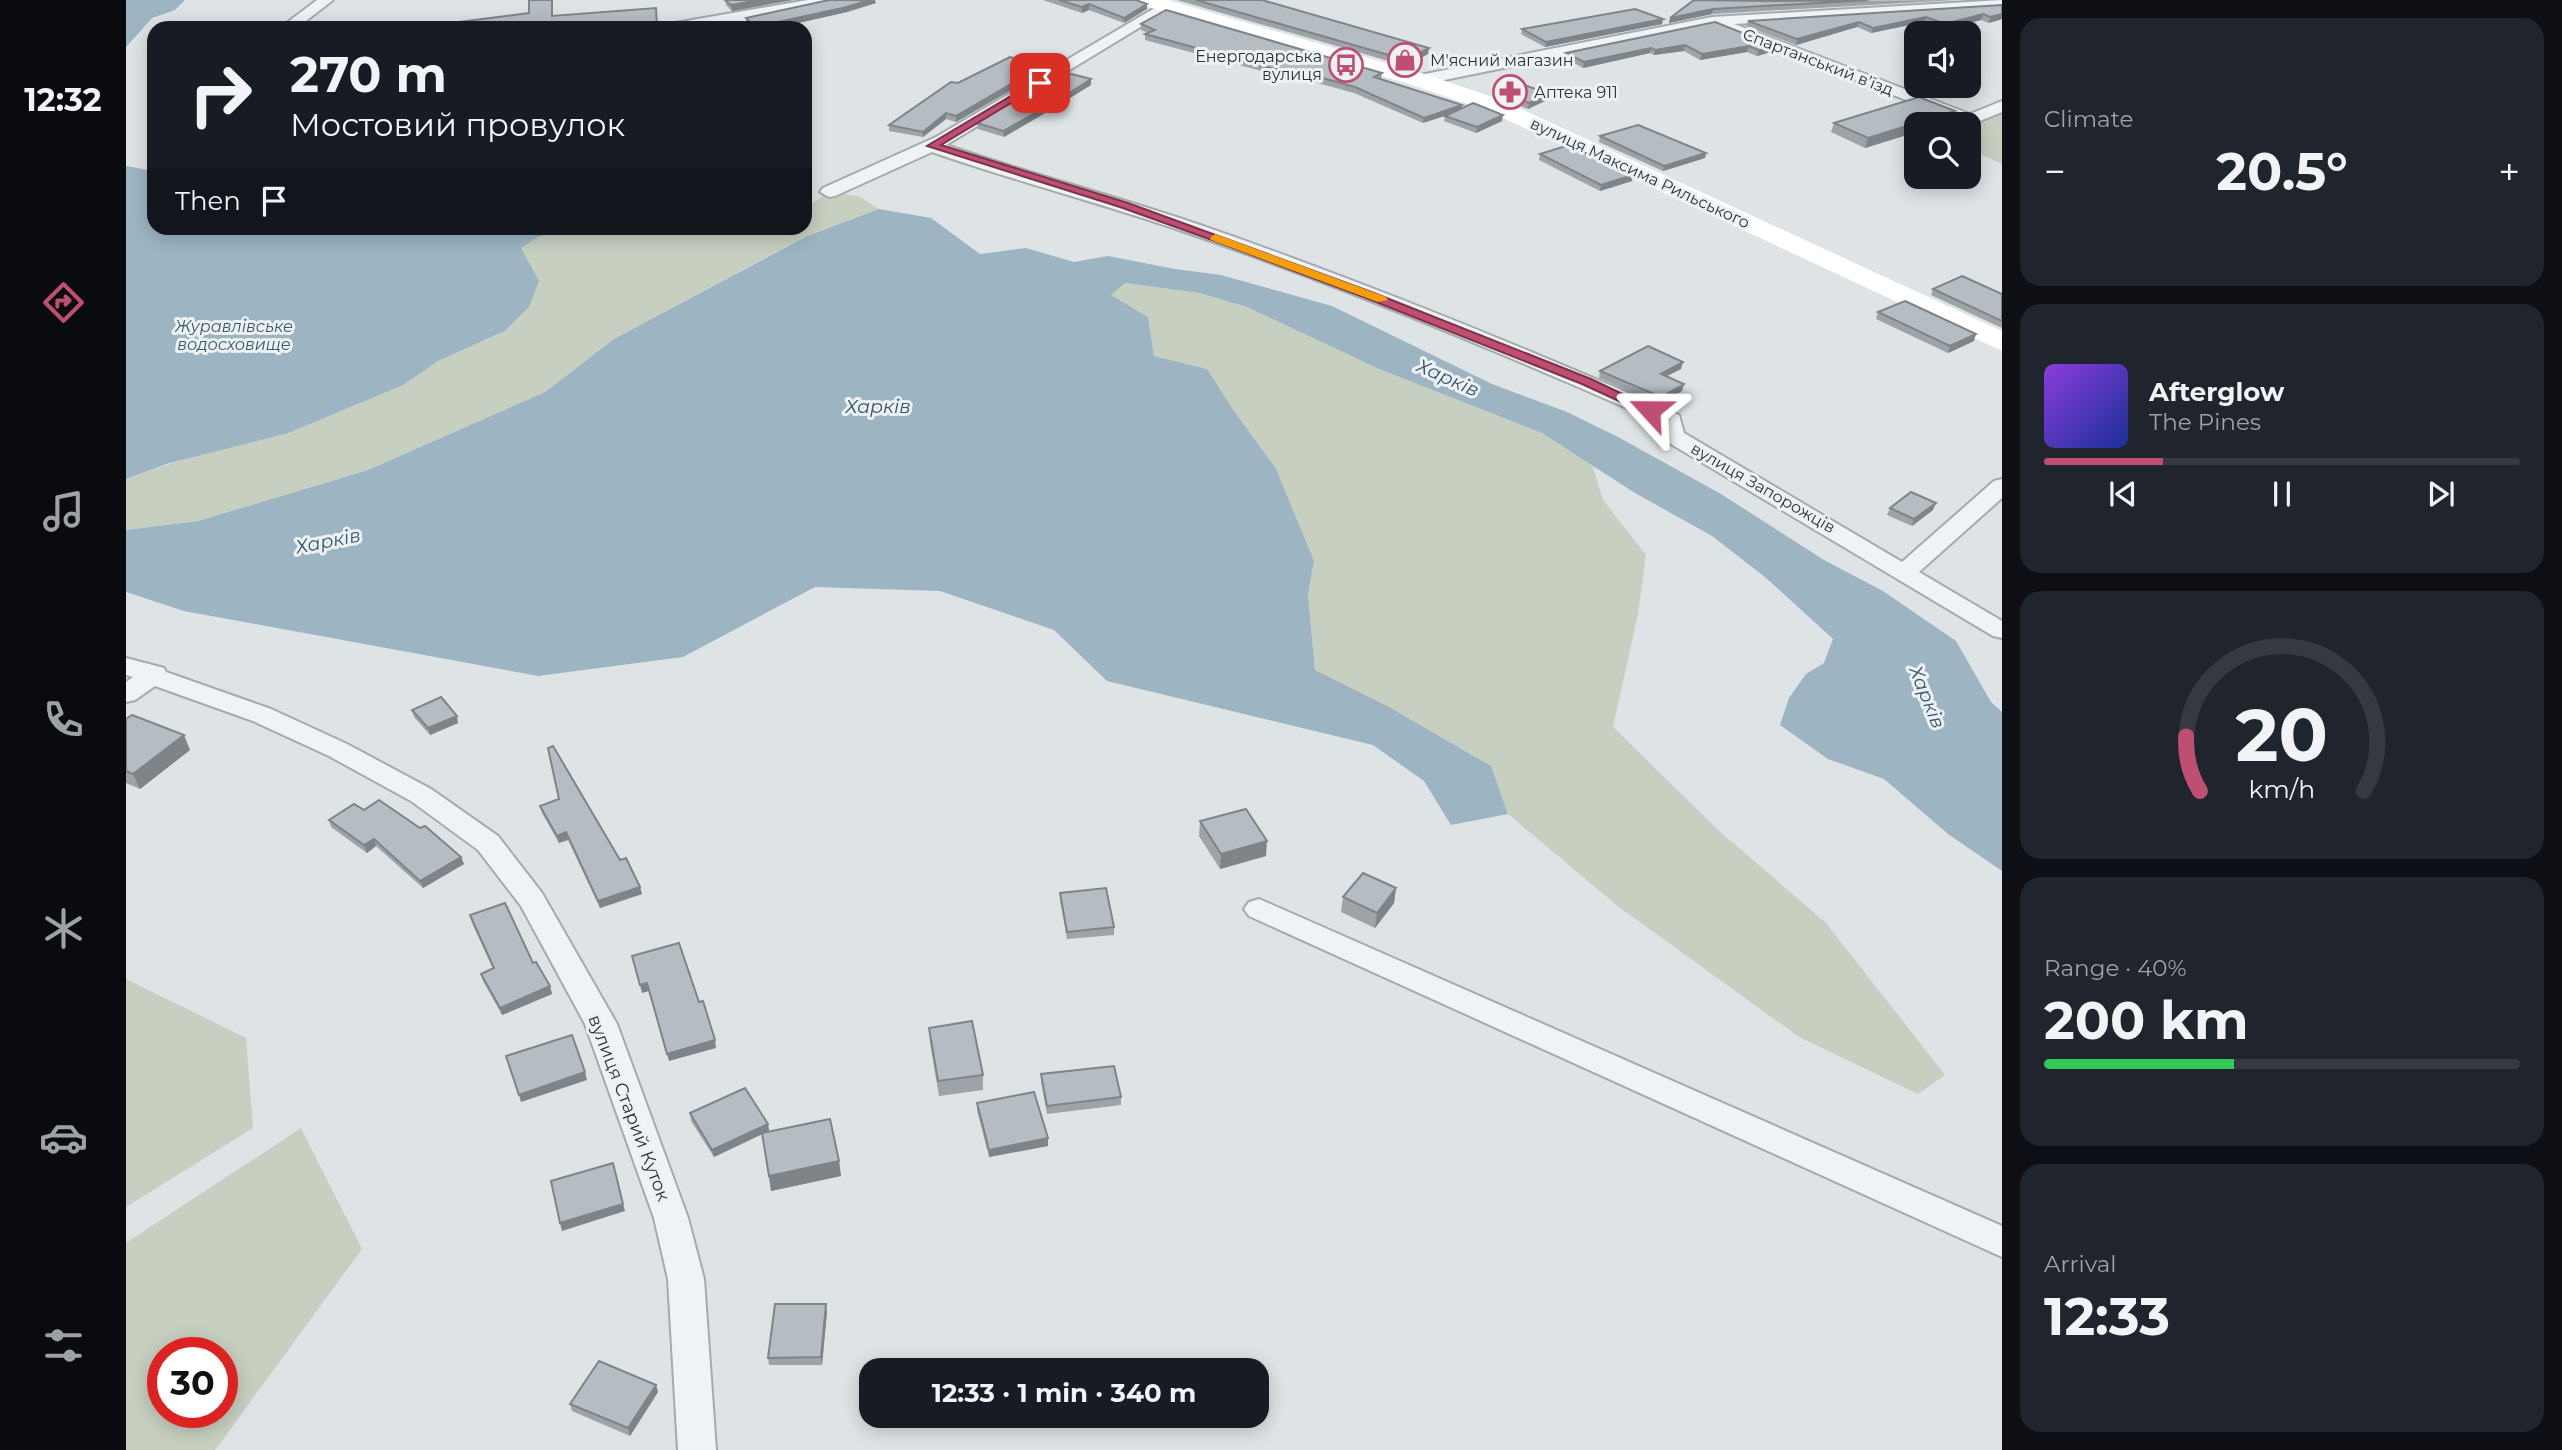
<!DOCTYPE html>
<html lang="en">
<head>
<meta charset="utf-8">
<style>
  body { margin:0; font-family:Montserrat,sans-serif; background:#20242c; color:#f1f3f6; height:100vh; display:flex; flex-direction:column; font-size:26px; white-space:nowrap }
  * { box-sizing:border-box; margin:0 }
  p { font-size:23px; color:#9ea1a6 }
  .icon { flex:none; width:38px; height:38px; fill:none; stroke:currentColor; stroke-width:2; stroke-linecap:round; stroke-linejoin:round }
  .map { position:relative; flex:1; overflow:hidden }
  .sheet { display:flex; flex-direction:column; gap:18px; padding:18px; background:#0d0f14; width:560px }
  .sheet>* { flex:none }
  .hud { position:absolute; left:21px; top:21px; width:665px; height:214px; border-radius:21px; box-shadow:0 4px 18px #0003; background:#171b24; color:#f1f3f6; overflow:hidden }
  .controls { position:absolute; left:1778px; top:21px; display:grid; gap:14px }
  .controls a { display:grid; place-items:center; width:77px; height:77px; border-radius:14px; background:#171b24; box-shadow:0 4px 18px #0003; font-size:35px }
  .speed { position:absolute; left:21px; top:1337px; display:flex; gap:14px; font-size:35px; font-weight:700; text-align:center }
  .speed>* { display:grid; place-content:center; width:91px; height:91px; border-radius:50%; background:#171b24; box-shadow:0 4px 18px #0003; line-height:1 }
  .speed .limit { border:10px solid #d22; background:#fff; color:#111 }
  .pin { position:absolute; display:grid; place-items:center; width:60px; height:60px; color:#fff; margin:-30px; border-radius:14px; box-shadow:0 4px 10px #0006 }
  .me { position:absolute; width:77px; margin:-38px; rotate:294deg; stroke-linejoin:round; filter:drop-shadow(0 0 5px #0008) }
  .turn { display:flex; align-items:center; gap:24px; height:147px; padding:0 28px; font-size:32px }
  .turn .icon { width:91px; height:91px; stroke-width:2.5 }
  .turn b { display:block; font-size:49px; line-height:60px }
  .then { display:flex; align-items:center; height:66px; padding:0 28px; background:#0003; gap:14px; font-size:26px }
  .big { font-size:52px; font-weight:700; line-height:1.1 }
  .sheet .tile { flex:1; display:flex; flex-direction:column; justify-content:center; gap:10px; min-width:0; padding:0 24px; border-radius:21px; background:#20242c }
  .sheet .dial { align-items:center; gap:0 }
  .dial svg { height:182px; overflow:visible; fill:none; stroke:#363941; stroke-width:7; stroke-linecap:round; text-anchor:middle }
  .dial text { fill:#f1f3f6; stroke:none }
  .song { display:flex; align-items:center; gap:21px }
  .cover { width:84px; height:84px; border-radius:10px; background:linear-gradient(135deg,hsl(270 70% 55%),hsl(230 70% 35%)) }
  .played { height:7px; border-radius:4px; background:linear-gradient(90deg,#bf4f72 25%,#363941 25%) }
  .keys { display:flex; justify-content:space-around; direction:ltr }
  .heat { display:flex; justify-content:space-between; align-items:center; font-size:38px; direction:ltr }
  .charge { height:10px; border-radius:5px; background:linear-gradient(90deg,#34c759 40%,#363941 0) }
  .trip { position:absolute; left:733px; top:1358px; width:410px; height:70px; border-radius:21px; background:#171b24; box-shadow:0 4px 18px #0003; font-weight:700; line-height:70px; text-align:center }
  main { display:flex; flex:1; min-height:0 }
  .tab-bar { display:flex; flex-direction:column; width:126px; justify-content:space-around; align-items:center; background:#090b0e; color:#9ea1a6 }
  .tab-bar .icon { width:49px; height:49px }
  .tab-bar .current { color:#bf4f72 }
  .tab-bar b { font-size:32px; color:#f1f3f6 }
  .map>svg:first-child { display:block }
</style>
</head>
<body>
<main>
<nav class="tab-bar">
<b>12:32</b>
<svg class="icon current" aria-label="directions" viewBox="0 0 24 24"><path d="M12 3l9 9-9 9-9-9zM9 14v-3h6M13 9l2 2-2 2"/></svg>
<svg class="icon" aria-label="music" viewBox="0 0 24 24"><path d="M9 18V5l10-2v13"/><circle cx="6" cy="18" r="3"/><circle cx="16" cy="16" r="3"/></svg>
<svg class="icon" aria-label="phone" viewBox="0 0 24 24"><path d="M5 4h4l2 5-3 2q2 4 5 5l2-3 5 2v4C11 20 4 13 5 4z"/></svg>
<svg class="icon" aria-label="climate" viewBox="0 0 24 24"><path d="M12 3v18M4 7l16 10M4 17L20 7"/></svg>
<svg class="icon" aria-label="car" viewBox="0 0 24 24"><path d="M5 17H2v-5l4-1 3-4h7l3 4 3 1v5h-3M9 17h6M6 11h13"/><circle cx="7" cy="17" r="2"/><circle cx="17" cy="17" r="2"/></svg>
<svg class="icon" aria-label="filters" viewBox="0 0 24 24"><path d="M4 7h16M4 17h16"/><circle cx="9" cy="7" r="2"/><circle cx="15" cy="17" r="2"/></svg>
</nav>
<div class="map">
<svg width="1876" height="1450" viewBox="0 0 1876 1450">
  <rect width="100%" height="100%" fill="#dee3e6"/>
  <g fill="#c6cfc0" fill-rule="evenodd">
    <path d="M1876,110V164L1852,153L1847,122Z"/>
    <path d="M703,192L732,196L753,209L680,236L488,339L419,392L242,470L72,521L0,530V479L277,385C289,377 301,367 314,360C363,334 390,341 413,281L395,248L412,237L444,228H679V208Z"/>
    <path d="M998,283L1073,293L1121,307L1253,369L1416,433L1466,464L1477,500L1520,555L1512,614L1487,727L1591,829L1700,923L1819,1075L1792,1094L1673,1037L1493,907L1382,814L1365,766L1263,707L1189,670L1182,595L1188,561L1108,411L1081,369L1028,356L1022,317L985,295Z"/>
    <path d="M0,979L120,1038L127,1128L0,1207Z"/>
    <path d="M175,1128L236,1249L89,1450H0V1243ZM37,1353H96V1412H37Z"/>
  </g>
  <g fill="#9db5c3">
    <path d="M0,0H59L49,10L26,18L0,47Z"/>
    <path d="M0,166L28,171V228H356C390,235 411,227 444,228L412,237L395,248L413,281L403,307L379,331L312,361L277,385L162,433L44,463L0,479Z"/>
    <path d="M753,209L805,218L854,254L900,248L948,262L982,256L1049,269L1095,275L1206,306L1366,384L1441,412L1492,437L1595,494L1698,560L1757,591L1830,641L1865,702L1876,712V871L1822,834L1758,779L1702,759L1654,725L1663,698L1680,674L1698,663L1707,639L1639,577L1586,536L1509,493L1416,433L1253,369L1121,307L1073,293L999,283L985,295L1022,317L1028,356L1081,369L1108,411L1150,469L1188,561L1182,595L1189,670L1263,707L1365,766L1382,814L1325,825L1298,781L1247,745L981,681L928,630L814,591L689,587L557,657L412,676L58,611L0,592V530L72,521L242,470L419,392L488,339L681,236Z"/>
  </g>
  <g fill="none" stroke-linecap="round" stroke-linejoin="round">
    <g stroke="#a4abaf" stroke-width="4">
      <g id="street">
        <path d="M191,0H207L171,28H154Z"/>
        <path d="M682,0H705L703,3C650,18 591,28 536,28L543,24Z"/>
        <path d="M1876,0V8L1608,24L1844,114L1876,101V112L1844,125L1588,25L1294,85L1286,80L1294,75L1586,17Z"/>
        <path d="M1039,2L1046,6L1044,9L820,145C904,174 990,196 1074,225C1236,281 1395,346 1553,415L1558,433L1776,562L1868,481L1876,479V498L1793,572L1876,621V638L1867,636L1540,441L1535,423C1379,354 1220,288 1059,232C975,203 889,181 806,152L709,196L703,197L694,192L697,188L810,137Z"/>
        <path d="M0,658L38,668L40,672L145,709L221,744L305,789L372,836L416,893L491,1024L562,1218L578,1279L590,1450H552L542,1279L528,1218L459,1024L395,906L352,850L285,801L203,756L127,721L29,686L9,700L0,702V682L7,677L0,675Z"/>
        <path d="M1133,899L1876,1226V1257L1123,916L1118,909L1123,902Z"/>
      </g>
    </g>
    <use href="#street" fill="#f0f3f5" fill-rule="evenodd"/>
    <path fill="#fff" fill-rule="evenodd" d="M1008,0H1042L1302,75L1378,101L1876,331V351L1362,111L1286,85L1012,4Z"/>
  </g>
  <g fill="#9da3a7">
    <path d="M599,0H667L606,11L600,5Z"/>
    <path d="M917,0H1010L1021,9L998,23L963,10L956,13Z"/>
    <path d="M1051,0H1136L1302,54L1280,66Z"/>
    <path d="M1568,0L1648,1L1831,0L1586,14L1543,23L1544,18Z"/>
    <path d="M750,3L721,12L650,28H625L620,24V18Z"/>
    <path d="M1876,5V19L1863,23L1855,20L1817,30L1798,22L1745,33L1731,27L1670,45L1620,26L1622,21Z"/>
    <path d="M1537,19L1536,24L1419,47L1395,34L1396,29Z"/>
    <path d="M1589,22L1648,51L1631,56L1621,52L1574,60L1558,51L1528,55L1524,53L1457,68L1439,58L1440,53Z"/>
    <path d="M1015,24L1256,73L1255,79L1336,108L1376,121L1350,133L1318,121L1319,116L1297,123L1228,93L1181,80L1177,82L1019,40V34L1022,33L1015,30Z"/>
    <path d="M916,66V72L830,122L820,119L797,137L763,131V125L832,83Z"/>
    <path d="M965,85L931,106L878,137L852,129L851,123Z"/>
    <path d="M1373,90L1424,94L1423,99L1402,109L1372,96Z"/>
    <path d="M1829,111L1826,121L1739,148L1705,132L1708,123Z"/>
    <path d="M1474,136L1580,153L1579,158L1537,171L1473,142Z"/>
    <path d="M1414,154L1506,181L1474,191L1413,160Z"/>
    <path d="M1807,289L1876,294V328L1805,295Z"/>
    <path d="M1752,312L1848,341L1822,353L1750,319Z"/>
    <path d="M1555,369L1541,376L1558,384L1556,391L1533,404L1473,378L1474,371Z"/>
    <path d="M1764,508L1807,510L1786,526L1761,515Z"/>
    <path d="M286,710L332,723L304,735L288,717Z"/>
    <path d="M0,719L64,750L14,789L0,783Z"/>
    <path d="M414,806L494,860L514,887L516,894L474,908L442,840L433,843L416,813Z"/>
    <path d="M238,810L335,857L338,864L297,888L250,846L241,853L205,827L203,820Z"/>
    <path d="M1074,821L1140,856L1094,869L1073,836Z"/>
    <path d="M1270,888L1268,903L1249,928L1215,912L1217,897Z"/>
    <path d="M934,893L988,927V935L941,939L934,900Z"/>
    <path d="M344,915L407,963L424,986L426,994L376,1015L357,981L355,974L367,969L346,923Z"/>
    <path d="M803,1028L857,1075V1090L813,1096L804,1043Z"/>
    <path d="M915,1074L995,1097V1105L921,1114L915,1082Z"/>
    <path d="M851,1103L922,1138V1146L863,1157L851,1110Z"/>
    <path d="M564,1113L642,1124L643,1131L713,1161L715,1176L645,1191L636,1134L588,1157L565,1121Z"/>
    <path d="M701,1312L696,1365H643L642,1358Z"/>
    <path d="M530,1385L532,1392L504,1436L446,1411L444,1404Z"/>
  </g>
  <g fill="#7f8488">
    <path d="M635,0H667L606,11L605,5Z"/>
    <path d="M743,0H749L750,3L721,12L650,28H629V27Z"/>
    <path d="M963,4V10L956,13V7Z"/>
    <path d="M1021,4V9L998,23V18Z"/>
    <path d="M1587,9L1586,14L1543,23L1544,18Z"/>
    <path d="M1857,14L1855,20L1817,30L1819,24Z"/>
    <path d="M1876,14V19L1863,23L1864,17Z"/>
    <path d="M1800,17L1798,22L1745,33L1747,28Z"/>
    <path d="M1537,19L1536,24L1419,47L1420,42Z"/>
    <path d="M1733,22L1731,27L1670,45L1671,39Z"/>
    <path d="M1559,45L1558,51L1528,55L1529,50Z"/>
    <path d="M1623,46L1621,52L1574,60L1576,54Z"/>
    <path d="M1649,46L1648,51L1631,56L1632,50Z"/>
    <path d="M1303,48L1302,54L1280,66V60Z"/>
    <path d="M1525,48L1524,53L1457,68L1458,62Z"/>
    <path d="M916,66V72L830,122V116Z"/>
    <path d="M1182,74L1181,80L1177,82L1178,77Z"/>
    <path d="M965,79V85L931,106L878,137L877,131Z"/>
    <path d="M1424,94L1423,99L1402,109L1403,103Z"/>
    <path d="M1336,105L1335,110L1297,123L1298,118Z"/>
    <path d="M1829,111L1826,121L1816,124H1790V132L1739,148L1742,138Z"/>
    <path d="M820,113V119L797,137V132Z"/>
    <path d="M1377,115L1376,121L1350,133L1351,127Z"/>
    <path d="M1580,153L1579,158L1537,171L1538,166Z"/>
    <path d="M1507,175L1506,181L1474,191L1475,185Z"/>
    <path d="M1850,334L1848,341L1822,353L1824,346Z"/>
    <path d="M1557,362L1555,369L1533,380L1535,374Z"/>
    <path d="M1558,384L1556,391L1533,404L1535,397Z"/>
    <path d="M1810,503L1807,510L1786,526L1788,519Z"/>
    <path d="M331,716L332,723L304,735L302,728Z"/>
    <path d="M58,735L64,750L14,789L7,774Z"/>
    <path d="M440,832L442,840L433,843L431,836Z"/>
    <path d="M248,839L250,846L241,853L238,845Z"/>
    <path d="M1141,841L1140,856L1094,869L1095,854Z"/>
    <path d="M335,857L338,864L297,888L294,881Z"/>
    <path d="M514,887L516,894L474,908L472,901Z"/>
    <path d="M1270,888L1268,903L1249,928L1251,913Z"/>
    <path d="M521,983L523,991L516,993L514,985Z"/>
    <path d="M424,986L426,994L376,1015L374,1008Z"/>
    <path d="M589,1040L590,1048L543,1061L541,1054Z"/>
    <path d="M459,1072L461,1080L395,1102L393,1095Z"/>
    <path d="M642,1124L643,1131L588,1157L586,1150Z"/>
    <path d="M922,1138V1146L863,1157V1150Z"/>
    <path d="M713,1161L715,1176L645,1191L643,1176Z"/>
    <path d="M497,1204L499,1211L436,1231L434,1223Z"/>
    <path d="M700,1304L701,1312L696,1365L695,1357Z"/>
    <path d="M530,1385L532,1392L504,1436L502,1428Z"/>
  </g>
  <g fill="#b6bdc2" stroke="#7f8488" stroke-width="2">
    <path d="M403,0H426V16L530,8L531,28H190L293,27L403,13Z"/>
    <path d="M599,0H635L605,5Z"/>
    <path d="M703,0H743L721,7L629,27L620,18Z"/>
    <path d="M933,0H1010L1021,4L998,18L963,4L956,7Z"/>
    <path d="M1070,0H1136L1303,48L1280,60Z"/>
    <path d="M1568,0L1648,1L1742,0L1587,9L1544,18Z"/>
    <path d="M1876,5V14L1864,17L1857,14L1819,24L1800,17L1747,28L1733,22L1671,39L1622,21Z"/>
    <path d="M1509,9L1537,19L1420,42L1396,29Z"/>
    <path d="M1040,10L1256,73L1248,77L1336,105L1298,118L1229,87L1182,74L1178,77L1019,34L1029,30L1015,24Z"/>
    <path d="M1589,22L1649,46L1632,50L1623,46L1576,54L1559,45L1529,50L1525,48L1458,62L1440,53Z"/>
    <path d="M884,57L916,66L830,116L820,113L797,132L763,125L825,82L832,83Z"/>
    <path d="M937,72L965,79L931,101L877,131L851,123Z"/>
    <path d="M1390,82L1424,94L1403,103L1373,90Z"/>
    <path d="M1793,97L1829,111L1742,138L1708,123Z"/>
    <path d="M1347,103L1377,115L1351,127L1319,116Z"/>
    <path d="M1512,125L1580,153L1538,166L1474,136Z"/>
    <path d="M1443,145L1507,175L1475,185L1414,154Z"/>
    <path d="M1836,276L1876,294V321L1807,289Z"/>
    <path d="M1779,301L1850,334L1824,346L1752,312Z"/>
    <path d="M1522,346L1557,362L1535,374L1558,384L1535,397L1474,371Z"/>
    <path d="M1785,492L1810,503L1788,519L1764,508Z"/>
    <path d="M315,697L331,716L302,728L286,710Z"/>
    <path d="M6,715L58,735L7,774L0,771V719Z"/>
    <path d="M427,746L494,860L500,858L514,887L472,901L440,832L431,836L414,806L433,799L422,748Z"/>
    <path d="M253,800L294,828L299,826L335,857L294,881L248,839L238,845L203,820L228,804L238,810Z"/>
    <path d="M1120,809L1141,841L1095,854L1074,821Z"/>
    <path d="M1237,873L1270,888L1251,913L1217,897Z"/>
    <path d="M980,888L988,927L941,932L934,893Z"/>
    <path d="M379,903L407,963L410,962L424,986L374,1008L355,974L368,968L344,915Z"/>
    <path d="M553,943L573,1002L577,1001L589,1040L541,1054L521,983L514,985L506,956Z"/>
    <path d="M846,1021L857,1075L812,1081L803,1028Z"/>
    <path d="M446,1035L459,1072L393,1095L380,1056Z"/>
    <path d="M988,1066L995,1097L921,1106L915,1074Z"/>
    <path d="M619,1088L642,1124L586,1150L564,1113Z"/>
    <path d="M908,1092L922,1138L863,1150L851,1103Z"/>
    <path d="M704,1119L713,1161L643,1176L636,1133Z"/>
    <path d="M487,1163L497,1204L434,1223L425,1181Z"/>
    <path d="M649,1304H700L695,1357L642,1358Z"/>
    <path d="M473,1361L530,1385L502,1428L444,1404Z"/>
  </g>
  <path fill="#bf4f72" stroke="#7c334a" stroke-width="2" d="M910,81L918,83L815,145L1002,203L1248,293L1465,379L1530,410L1528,413H1519L1456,384L1240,298L1094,243L994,207L801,146Z"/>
  <path fill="#f59e0b" d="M1089,234L1260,297L1262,300L1252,302L1085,240L1084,238Z"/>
  <defs>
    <g id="shop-ring" transform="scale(1.75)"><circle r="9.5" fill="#edf1f4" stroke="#bf4f72" stroke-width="1.5"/><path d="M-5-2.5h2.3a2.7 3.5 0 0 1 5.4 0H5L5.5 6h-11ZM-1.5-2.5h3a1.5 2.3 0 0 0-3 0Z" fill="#bf4f72"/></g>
    <g id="bus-ring" transform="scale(1.75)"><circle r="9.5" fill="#edf1f4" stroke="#bf4f72" stroke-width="1.5"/><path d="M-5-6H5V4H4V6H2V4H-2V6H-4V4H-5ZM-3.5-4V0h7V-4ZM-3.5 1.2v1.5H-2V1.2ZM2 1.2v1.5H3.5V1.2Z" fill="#bf4f72"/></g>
    <g id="pharmacy-ring" transform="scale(1.75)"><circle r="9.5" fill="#edf1f4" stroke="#bf4f72" stroke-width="1.5"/><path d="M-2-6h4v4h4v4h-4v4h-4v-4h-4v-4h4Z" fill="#bf4f72"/></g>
  </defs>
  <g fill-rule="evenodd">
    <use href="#shop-ring" x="1279" y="60"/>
    <use href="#bus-ring" x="1220" y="65"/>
    <use href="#pharmacy-ring" x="1384" y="92"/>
  </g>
  <g text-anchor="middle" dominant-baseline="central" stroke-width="6" stroke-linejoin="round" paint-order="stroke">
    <g font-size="16" fill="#29333b" stroke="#edf1f4" text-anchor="start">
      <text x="1196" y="56" text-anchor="end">Енергодарська<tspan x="1196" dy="18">вулиця</tspan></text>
      <text x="1304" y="60">М'ясний магазин</text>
      <text x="1408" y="92">Аптека 911</text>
    </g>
    <g font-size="16" fill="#29333b" stroke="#edf1f4">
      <text transform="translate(1692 62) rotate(21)">Спартанський в’їзд</text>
      <text transform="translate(1514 173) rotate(25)">вулиця Максима Рильського</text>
      <text transform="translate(1637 488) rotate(30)">вулиця Запорожців</text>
    </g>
    <g font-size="16" font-style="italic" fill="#38576b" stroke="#edf1f4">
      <text x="108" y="326">Журавлівське<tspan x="108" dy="18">водосховище</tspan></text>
    </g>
    <g font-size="18" fill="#29333b" stroke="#edf1f4">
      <text transform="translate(503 1108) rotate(69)">вулиця Старий Куток</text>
    </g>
    <g font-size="19" font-style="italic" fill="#38576b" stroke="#edf1f4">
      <text transform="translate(1322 378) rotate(24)">Харків</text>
      <text x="752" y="406">Харків</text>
      <text transform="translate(202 541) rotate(-11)">Харків</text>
      <text transform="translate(1801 697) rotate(68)">Харків</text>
    </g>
  </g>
</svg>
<div class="controls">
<a><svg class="icon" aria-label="sound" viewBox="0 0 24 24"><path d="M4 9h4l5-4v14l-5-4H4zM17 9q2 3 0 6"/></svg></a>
<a><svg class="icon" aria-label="search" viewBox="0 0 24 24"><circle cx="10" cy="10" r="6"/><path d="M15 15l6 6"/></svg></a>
</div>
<div class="speed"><div class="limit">30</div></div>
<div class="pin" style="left:914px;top:83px;background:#d93025"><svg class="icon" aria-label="arrive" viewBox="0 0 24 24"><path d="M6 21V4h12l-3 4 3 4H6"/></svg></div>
<svg class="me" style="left:1524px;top:410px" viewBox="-20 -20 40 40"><path d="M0-17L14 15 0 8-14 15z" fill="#bf4f72" stroke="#fff" stroke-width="4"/></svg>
<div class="trip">12:33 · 1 min · 340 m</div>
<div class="hud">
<div class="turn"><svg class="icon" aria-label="right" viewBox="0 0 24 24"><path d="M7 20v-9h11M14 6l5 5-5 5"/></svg><div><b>270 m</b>Мостовий провулок</div></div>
<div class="then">Then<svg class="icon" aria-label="arrive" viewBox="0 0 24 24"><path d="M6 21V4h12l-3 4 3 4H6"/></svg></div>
</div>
</div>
<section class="sheet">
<div class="tile"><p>Climate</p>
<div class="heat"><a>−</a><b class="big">20.5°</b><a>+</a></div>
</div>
<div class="tile">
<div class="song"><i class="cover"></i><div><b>Afterglow</b><p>The Pines</p></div></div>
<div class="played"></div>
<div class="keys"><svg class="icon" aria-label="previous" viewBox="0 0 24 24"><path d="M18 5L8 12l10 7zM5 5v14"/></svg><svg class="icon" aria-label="pause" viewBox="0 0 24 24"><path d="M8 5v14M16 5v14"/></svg><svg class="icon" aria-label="next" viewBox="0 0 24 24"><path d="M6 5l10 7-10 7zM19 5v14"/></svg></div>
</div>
<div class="tile dial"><svg viewBox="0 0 100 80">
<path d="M14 69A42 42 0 1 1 86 69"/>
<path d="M14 69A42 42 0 0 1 8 45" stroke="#bf4f72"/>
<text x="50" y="56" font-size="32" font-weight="700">20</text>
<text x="50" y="72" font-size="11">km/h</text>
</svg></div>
<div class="tile"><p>Range · 40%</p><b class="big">200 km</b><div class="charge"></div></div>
<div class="tile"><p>Arrival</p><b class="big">12:33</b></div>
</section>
</main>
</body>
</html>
